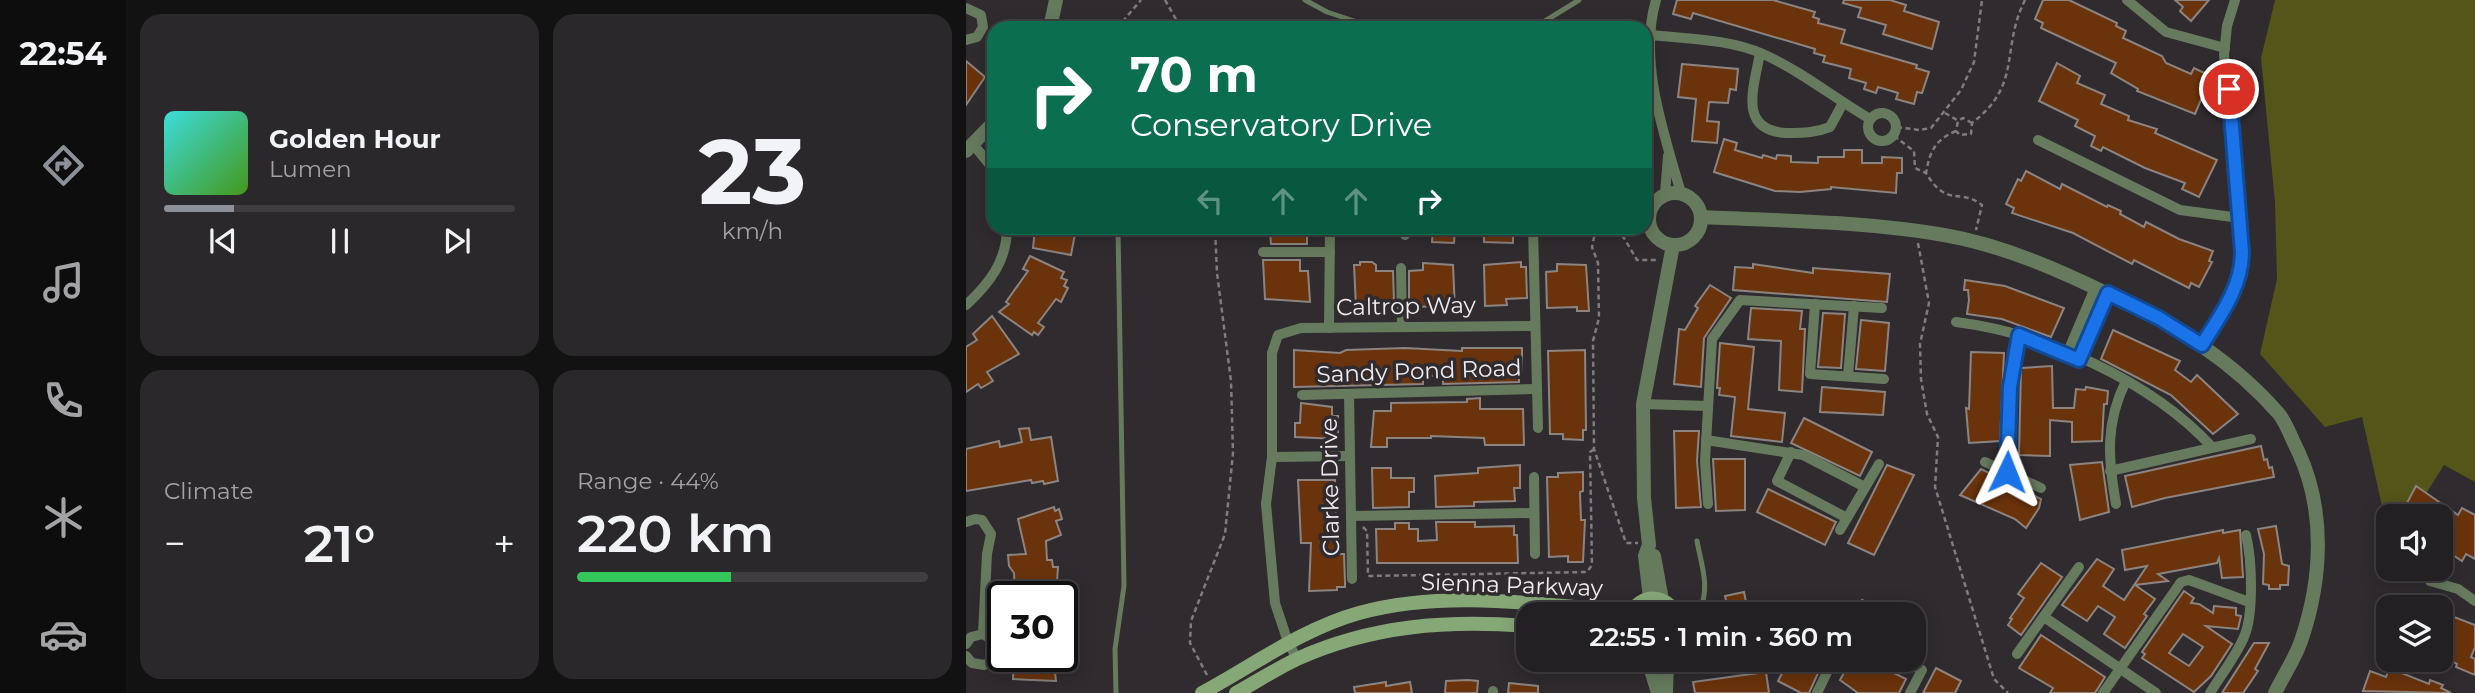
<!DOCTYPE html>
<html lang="en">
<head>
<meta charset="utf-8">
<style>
  body { margin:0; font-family:Montserrat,sans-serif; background:#2b282b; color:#f1f3f6; height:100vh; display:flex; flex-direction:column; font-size:26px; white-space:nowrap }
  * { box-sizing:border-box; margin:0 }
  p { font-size:23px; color:#a3a3a6 }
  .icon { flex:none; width:38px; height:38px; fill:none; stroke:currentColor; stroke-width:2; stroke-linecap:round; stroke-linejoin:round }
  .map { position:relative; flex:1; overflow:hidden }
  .drawer { display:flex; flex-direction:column; gap:14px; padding:14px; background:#131213; width:840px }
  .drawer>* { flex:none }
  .top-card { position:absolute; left:21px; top:21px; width:665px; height:214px; border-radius:21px; box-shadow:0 4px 18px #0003,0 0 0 2px #403e41; background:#0b6e4f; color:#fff; overflow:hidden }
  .buttons { position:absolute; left:1410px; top:504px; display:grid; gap:14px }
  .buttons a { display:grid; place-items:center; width:77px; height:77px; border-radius:14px; background:#232023; box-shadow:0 4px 18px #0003,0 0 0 2px #403e41; font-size:35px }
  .speed { position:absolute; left:21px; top:581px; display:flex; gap:14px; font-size:35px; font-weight:700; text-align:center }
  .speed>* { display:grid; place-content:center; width:91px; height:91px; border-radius:50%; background:#232023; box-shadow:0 4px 18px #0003,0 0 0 2px #403e41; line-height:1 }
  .speed .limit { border:4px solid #111; border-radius:10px; background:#fff; color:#111 }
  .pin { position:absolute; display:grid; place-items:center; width:60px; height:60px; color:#fff; margin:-30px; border:4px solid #fff; border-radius:50%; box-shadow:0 2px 7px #0007 }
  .me { position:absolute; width:77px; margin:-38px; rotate:2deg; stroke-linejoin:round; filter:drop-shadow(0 0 5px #0008) }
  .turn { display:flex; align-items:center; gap:24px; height:147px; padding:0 28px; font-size:32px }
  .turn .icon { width:91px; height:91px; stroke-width:2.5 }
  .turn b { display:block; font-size:49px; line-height:60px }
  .lanes { display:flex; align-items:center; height:66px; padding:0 28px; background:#0003; justify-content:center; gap:35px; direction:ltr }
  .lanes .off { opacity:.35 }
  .big { font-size:52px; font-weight:600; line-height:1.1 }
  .drawer .card { flex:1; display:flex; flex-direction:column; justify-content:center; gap:10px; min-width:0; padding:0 24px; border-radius:21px; background:#2b282b }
  .drawer .dial { align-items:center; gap:0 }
  .dial b { font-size:91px; line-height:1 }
  .song { display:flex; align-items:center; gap:21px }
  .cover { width:84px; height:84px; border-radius:10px; background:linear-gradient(135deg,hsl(180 70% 55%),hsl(100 70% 35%)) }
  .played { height:7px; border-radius:4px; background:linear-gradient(90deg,#8c9099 20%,#403e41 20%) }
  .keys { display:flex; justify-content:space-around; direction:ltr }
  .heat { display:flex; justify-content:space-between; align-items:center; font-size:38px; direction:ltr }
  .charge { height:10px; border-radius:5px; background:linear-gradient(90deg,#34c759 44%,#403e41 0) }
  .drawer .tiles { flex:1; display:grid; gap:14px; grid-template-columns:repeat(2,1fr) }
  .trip { position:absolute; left:550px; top:602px; width:410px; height:70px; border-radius:21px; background:#232023; box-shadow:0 4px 18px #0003,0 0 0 2px #403e41; font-weight:600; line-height:70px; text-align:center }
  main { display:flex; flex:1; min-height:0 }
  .tabs { display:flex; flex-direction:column; width:126px; justify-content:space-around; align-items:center; background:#0e0d0e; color:#a3a3a6 }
  .tabs .icon { width:49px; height:49px }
  .tabs .current { color:#8c9099 }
  .tabs b { font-size:32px; color:#f1f3f6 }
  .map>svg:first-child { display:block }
</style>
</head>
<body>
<main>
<nav class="tabs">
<b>22:54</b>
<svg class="icon current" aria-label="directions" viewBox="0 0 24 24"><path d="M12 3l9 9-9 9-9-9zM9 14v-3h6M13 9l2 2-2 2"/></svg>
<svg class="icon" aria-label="music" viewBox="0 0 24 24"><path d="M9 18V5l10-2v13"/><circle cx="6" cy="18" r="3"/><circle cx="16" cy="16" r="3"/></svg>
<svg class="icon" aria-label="phone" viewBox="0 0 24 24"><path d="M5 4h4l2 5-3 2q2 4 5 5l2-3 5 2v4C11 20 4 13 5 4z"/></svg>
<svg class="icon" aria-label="climate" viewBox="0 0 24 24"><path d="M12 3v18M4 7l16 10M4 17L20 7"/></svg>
<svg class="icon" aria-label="car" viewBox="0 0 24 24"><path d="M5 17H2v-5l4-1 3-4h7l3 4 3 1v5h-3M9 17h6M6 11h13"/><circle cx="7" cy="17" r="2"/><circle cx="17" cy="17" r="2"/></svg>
</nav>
<section class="drawer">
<div class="tiles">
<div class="card">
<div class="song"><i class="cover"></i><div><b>Golden Hour</b><p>Lumen</p></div></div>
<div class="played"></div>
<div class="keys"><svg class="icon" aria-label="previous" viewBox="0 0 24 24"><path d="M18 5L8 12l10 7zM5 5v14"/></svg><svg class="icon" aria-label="pause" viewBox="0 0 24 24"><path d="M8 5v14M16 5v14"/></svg><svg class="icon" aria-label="next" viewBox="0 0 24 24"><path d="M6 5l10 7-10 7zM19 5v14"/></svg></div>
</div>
<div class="card dial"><b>23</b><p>km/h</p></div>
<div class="card"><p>Climate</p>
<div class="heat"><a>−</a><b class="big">21°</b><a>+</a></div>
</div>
<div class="card"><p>Range · 44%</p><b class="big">220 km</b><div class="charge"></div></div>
</div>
</section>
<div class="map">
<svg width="1509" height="693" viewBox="0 0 1509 693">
  <rect width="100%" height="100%" fill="#2f2b2f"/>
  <path fill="#545519" d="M1309,0H1509V482L1478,465L1446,516H1423V537L1396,417L1359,427L1294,354L1311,279L1309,202L1295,58Z"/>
  <g fill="#6a330b" stroke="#8b8481" stroke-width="2" fill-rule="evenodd">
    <path d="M711,0H807L849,12L847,17L853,19L852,23L879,30L875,43L951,65L950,68L963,72L956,93L951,92L948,104L930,99L932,93L912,87L910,93L898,89L900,83L883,78L885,69L857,62L859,56L848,53L849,49L727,13L725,19L707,14Z"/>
    <path d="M878,0H924L940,5L938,11L973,22L966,49L917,34L920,25L892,17L895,8L877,3Z"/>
    <path d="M1077,0H1103L1151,23L1150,26L1160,31L1157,38L1196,56L1200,63L1225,74L1228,68L1245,76L1229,114L1171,91L1172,89L1145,73L1150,63L1075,28L1077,23L1069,19Z"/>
    <path d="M1209,0H1243L1225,21L1214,11L1217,7Z"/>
    <path d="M0,61L19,77L0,105Z"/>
    <path d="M1091,63L1114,76L1111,83L1139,95L1135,104L1163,116L1162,120L1191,129L1189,133L1251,160L1233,197L1216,189L1219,183L1179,168L1137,147L1135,151L1125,146L1129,136L1109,126L1112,120L1073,101Z"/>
    <path d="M716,64L772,69L770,90L764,89L762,103L743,102L741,121L753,122L751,143L726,141L730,99L712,97Z"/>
    <path d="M758,139L771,143L769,150L796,158L797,155L810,159L811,155L825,156V162L852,163V157H878V150H896V163H916V157L936,158V173H931L930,193L865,187V189L834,192L809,191L748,172Z"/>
    <path d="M1060,171L1094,189L1096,184L1141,207L1142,205L1155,211L1154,214L1178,227L1180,222L1213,239L1247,251L1243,261L1246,262L1233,287L1225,283L1223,288L1168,260L1166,264L1107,233L1046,213L1048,208L1040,204L1052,179L1055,181Z"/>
    <path d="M69,228L110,229L105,255L67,248Z"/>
    <path d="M321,228H341V244H305L304,231H321Z"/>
    <path d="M467,228H489L488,243L466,242Z"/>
    <path d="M518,228H547V243L518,242Z"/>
    <path d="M64,256L98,272L95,278L101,280L98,286L102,288L95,302L90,299L72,323L78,327L72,335L68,332L66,335L33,312L43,304L40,302L62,271L57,269Z"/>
    <path d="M297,260H334V271H342L344,302L299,299Z"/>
    <path d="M394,262H406L410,265V271H427L428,301H420V307H390L388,265H394Z"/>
    <path d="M555,262V267H560L561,298L540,299L541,305L519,306L518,265Z"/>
    <path d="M457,263L487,265L489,310L476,311V306L450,307V302L443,301V271L457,270Z"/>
    <path d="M591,264L620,265L623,311H611V307L581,308L580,272L591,271Z"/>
    <path d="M787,264L847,273V268L924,274L921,302L767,290L769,267L787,268Z"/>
    <path d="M999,280L1039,286L1098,308L1085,337L1036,319L1001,314L1003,300L1002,290H998Z"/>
    <path d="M744,285L765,298L738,338L735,387L708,384L713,329L719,330L732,308L729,306Z"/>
    <path d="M785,308L836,311L834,329H839L836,392L813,390L815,341L782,339Z"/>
    <path d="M857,313L879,314L875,368L852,367Z"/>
    <path d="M26,316L53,354L21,372L27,381L15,388L12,384L0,392V347L11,340L7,334Z"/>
    <path d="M895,320L923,323L919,371L890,369Z"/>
    <path d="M1147,330L1214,361L1209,370L1225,382L1231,375L1272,414L1247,434L1205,395L1135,359Z"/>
    <path d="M754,343L788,347L782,409L819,413L816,442L765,436L769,397L753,395L754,388H751Z"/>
    <path d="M439,348L496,351V348H556V372H553V382L477,384V376H457V384L328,387V350L374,353L380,350Z"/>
    <path d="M619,350L620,430H617V440L597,439V434H584L582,351Z"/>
    <path d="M1005,352L1038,353L1034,441L1003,443L1000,408L1003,409Z"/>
    <path d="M1086,366L1087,408H1108L1110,389L1119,390L1120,387L1142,391L1141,404H1138L1136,441L1106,442V422L1084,420V456L1053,455L1055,368Z"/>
    <path d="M856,387L919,392L917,415L854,412Z"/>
    <path d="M514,398V409H557L558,445H519L518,438L465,436V438H421V447H405L408,411H425V403L501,402V399Z"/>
    <path d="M335,403L366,407V416H372V439L329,437V423H334Z"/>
    <path d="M838,418L906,452L894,476L825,443Z"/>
    <path d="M63,428L65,440L85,437L92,481L78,484L77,481L66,483L65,480L0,491V449L33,441L34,447L56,442L53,429Z"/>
    <path d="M708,431H733L731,461L735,507L710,508Z"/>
    <path d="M1295,446L1298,460L1301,459L1303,468L1306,467L1308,477L1199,498L1166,507L1159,476Z"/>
    <path d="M747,459H779V510L750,511Z"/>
    <path d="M1136,462L1143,512L1114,520L1104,465Z"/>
    <path d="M554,465V488H548L549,501L508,502V506L470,507L469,476L512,473V468Z"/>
    <path d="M921,465L948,475L908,555L882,543Z"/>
    <path d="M406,468H425V478H448V492H443V507L407,508Z"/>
    <path d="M1015,469L1075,499L1073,508L1060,528L1049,519L994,495Z"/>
    <path d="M617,472V491L614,492L615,520H619L617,562H602V556L583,557L581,477H592V473Z"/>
    <path d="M332,480H369L371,554H378L379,582V587H371V590L343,591L345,543H335Z"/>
    <path d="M1450,486L1492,515L1496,508L1509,515V559L1500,554L1496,561L1475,547V516H1434Z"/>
    <path d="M802,489L870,522L859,545L791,512Z"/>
    <path d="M88,507L89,511L93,509L96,519L90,521L95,535L80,541L81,560H86L87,567H92L90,597H49L48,573L43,566L42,555L60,554L52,519Z"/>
    <path d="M470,522H509V527L548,526V535H551L552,563H411L410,529H429V523H443V529H452V541L471,540Z"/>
    <path d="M1310,526L1316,564L1323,566L1322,585H1314V589H1303V585L1297,584L1298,554L1292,529Z"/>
    <path d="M1257,530V533L1274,530L1277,577L1256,578L1253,558L1251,563L1192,574L1202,581L1169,585L1189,599L1178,614L1181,616L1159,648L1138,634L1149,617L1132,606L1121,621L1096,605L1131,559L1148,569L1137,586L1158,600L1181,566L1159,570L1156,550Z"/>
    <path d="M1075,563L1096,577L1055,635L1042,625L1046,619L1044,618L1058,598L1052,594Z"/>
    <path d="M1218,591L1228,598L1225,603L1233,604L1247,613L1248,606L1270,608V615L1275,616L1272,629L1240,626L1266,644L1245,676L1228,692L1176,658L1179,654L1176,652ZM1217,634L1237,647L1223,666L1203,653Z"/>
    <path d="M778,592L782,612L772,614L770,604L761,606L759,596Z"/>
    <path d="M896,600L908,605L910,601L938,614H889Z"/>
    <path d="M1475,612L1509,625V647L1505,657L1509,659V675L1490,667L1491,664L1475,655Z"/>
    <path d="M1075,635L1139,677L1129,693H1084L1087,688L1053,668Z"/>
    <path d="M1288,643H1303L1289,669L1292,671L1277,693H1256Z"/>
    <path d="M48,656H87L90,681L47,679Z"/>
    <path d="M823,660H858L843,693H835L812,681Z"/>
    <path d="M885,660H902L940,679L933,693H892L874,680Z"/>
    <path d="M970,668L995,681L989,693H957Z"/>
    <path d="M1423,668L1463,684L1464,680L1477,685L1475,688L1485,693L1397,691L1404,671L1420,677Z"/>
    <path d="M800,672L803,693H729L727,682Z"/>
    <path d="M502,680L512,681L511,693H479L480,681Z"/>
    <path d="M420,682V686L444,682L446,693H389L388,687Z"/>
    <path d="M543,683L572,686V693H542Z"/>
  </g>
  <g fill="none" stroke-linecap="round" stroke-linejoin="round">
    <g stroke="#7f7b7f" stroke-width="2.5" stroke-dasharray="5 3.5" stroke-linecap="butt">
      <path d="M199,0L215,28"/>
      <path d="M151,28L175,0"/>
      <path d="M979,113L991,120"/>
      <path d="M1006,123L997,118L992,121L990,131L994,135L1005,134L1006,123C1057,84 1034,50 1059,0"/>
      <path d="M931,127L953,130L965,128L995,90L1008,62L1016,0"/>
      <path d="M990,131C969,140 964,151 960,173C982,209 993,187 1016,205L1010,230"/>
      <path d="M928,136L948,151L949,168L960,173"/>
      <path d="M630,228L626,247L632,263L633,318L627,341L628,449L660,543H672"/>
      <path d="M652,228L671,260H693"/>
      <path d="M952,243L963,303L954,344L955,379L961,414L972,437L969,487L1028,679L1042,693"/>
      <path d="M397,527L401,531L402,576L621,572L626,565L624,452L628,449"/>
      <path d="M241,675L224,643L225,621L259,534L267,453L265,381L251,273L249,228"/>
    </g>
    <g stroke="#667b5d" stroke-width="5">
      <path d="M339,0L361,12L409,28"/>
      <path d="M561,28L579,21L613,0"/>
      <path d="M731,541C735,564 745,588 733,611"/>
      <path d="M710,613L714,609L733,611L728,614"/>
      <path d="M150,693L149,649L158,586L152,228"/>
    </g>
    <g stroke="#667b5d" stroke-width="10">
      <path d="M690,0C672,61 698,134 715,193"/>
      <path d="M1161,0L1200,32L1259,48"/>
      <path d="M0,8L15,15L17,27L11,37L0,40"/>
      <path d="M685,35C722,39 763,39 797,54C835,71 868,98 904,119"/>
      <path d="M794,53C788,87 771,131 821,133C837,133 849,133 864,127L877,103"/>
      <circle cx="916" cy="127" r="14"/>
      <path d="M1072,140L1214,210L1274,218"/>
      <path d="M7,144L28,170"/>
      <path d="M699,194L702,156"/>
      <path d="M567,228L572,428"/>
      <path d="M439,235L440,228"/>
      <path d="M297,252H364"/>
      <path d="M435,268L436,327"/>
      <path d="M849,304L844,374L918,379"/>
      <path d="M0,305C23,284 41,261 41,228"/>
      <path d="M990,322C1079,333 1185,381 1246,447"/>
      <path d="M363,328L364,228"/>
      <path d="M1236,345L1276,272L1258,55L1261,26L1269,0"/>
      <path d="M1101,354L1129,288"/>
      <path d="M1113,360L1142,294"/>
      <path d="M882,376L888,306"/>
      <path d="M383,394L386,579"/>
      <path d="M336,395L571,389"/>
      <path d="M677,404L742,406"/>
      <path d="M740,440L837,455L899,487"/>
      <path d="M825,452L811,481L881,518"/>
      <path d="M306,457L384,456"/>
      <path d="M1019,462L1075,488"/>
      <path d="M1144,471L1285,439"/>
      <path d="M1041,472L1044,387L1053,335"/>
      <path d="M568,477L569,554"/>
      <path d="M742,504L739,461L746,339L774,300L916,308"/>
      <path d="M1150,504C1142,459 1139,423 1160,381"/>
      <path d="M385,516L566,513"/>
      <path d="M0,522L9,519L16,520L25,534L21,554L17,634"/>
      <path d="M874,530L913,464"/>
      <path d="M1464,581L1492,589L1509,601"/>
      <path d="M1078,617L1190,693"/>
      <path d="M0,644L5,637L17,634L28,641C32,652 29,661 18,665L6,663L0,656"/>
      <path d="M1051,654L1113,567"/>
      <path d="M331,659L322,642L309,603L300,504L306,457V353L312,335L335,328L569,326"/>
      <path d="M937,660L956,670L944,693"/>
      <path d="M527,693V691"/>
      <path d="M851,693L867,660"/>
      <path d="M1137,693L1215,582L1223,580L1283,602"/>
      <path d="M1244,693C1255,675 1270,656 1278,637C1288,614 1286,560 1280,535"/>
    </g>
    <g stroke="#667b5d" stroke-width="14">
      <path d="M84,28L90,0"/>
      <path d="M0,151L28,122"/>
      <circle cx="709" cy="219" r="26"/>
      <path d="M735,217C816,221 898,221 978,235C1036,245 1093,270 1146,296C1209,325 1267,361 1313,414C1321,424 1326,440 1332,451C1360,511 1356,580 1335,641C1329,659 1317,676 1309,693"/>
      <path d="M688,556L696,600"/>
      <path d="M684,598L679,556L683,545L678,498L677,404L707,245"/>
      <path d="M682,660L692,693"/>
      <path d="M700,693L701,660"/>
    </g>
    <g stroke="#86a877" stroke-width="14">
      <path d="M664,614C675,593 700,594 710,614"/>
      <path d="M236,693C288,665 336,629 393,613C481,589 576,605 665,612"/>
      <path d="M270,693C290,682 310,669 331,659C406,625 481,620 562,626"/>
    </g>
  </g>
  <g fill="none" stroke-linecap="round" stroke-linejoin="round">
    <g stroke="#114b97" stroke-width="18">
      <path id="route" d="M1041,472L1044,387L1053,335L1113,360L1142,293L1193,318L1236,345C1254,316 1276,287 1276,252L1263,89"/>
    </g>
    <use href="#route" stroke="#1a73e8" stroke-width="12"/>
  </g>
  <g text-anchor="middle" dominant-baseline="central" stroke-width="7" stroke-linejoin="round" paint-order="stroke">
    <g font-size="23" fill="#efecef" stroke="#2f2b2f">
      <text transform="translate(440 306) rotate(-1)">Caltrop Way</text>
      <text transform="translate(453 371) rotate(-2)">Sandy Pond Road</text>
      <text transform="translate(364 487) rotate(-91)">Clarke Drive</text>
      <text transform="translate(546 585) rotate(2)">Sienna Parkway</text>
    </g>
  </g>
</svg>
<div class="buttons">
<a><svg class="icon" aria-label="sound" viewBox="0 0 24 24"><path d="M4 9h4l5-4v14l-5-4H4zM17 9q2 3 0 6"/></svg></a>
<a><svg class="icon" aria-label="layers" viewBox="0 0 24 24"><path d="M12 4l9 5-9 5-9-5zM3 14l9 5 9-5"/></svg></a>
</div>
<div class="speed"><div class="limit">30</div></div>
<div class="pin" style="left:1263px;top:89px;background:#d93025"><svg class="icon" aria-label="arrive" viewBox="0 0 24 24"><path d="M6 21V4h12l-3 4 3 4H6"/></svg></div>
<svg class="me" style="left:1041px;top:472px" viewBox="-20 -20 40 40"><path d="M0-17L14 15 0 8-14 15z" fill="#1a73e8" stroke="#fff" stroke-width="4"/></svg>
<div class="trip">22:55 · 1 min · 360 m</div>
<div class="top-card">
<div class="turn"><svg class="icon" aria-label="right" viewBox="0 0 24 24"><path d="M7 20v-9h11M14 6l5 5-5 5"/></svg><div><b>70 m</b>Conservatory Drive</div></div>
<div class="lanes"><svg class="icon off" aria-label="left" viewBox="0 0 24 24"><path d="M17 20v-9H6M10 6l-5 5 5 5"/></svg><svg class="icon off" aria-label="ahead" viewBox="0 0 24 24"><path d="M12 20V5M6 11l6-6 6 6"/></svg><svg class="icon off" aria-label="ahead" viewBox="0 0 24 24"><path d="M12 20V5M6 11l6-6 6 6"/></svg><svg class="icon" aria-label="right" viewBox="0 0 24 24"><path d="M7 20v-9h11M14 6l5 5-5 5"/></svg></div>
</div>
</div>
</main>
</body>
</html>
